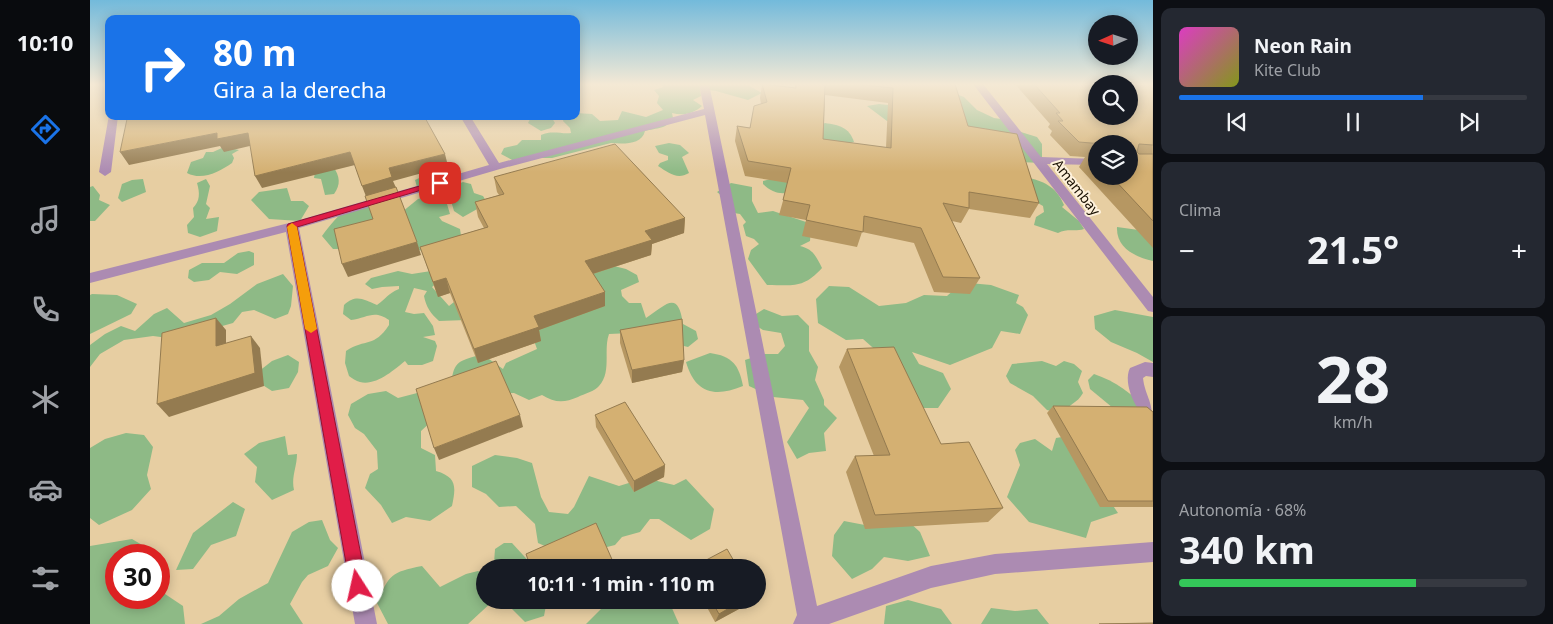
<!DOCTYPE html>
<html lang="es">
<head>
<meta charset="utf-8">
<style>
  body { margin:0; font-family:"Noto Sans",sans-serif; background:#242831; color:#f1f3f6; height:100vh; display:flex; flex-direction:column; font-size:19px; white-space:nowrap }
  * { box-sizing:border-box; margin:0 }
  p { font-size:16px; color:#9ea1a6 }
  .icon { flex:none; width:28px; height:28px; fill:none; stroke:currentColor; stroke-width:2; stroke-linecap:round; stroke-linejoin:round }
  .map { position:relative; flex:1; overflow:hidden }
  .panel { display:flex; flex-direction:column; gap:8px; padding:8px; background:#0d0f14; width:400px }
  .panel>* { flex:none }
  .top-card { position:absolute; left:15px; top:15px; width:475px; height:105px; border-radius:10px; box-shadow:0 2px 12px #0003; background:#1a73e8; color:#fff; overflow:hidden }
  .needle { width:32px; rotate:267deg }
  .fabs { position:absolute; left:998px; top:15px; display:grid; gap:10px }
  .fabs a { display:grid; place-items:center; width:50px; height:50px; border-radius:50%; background:#171b24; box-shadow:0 2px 12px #0003; font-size:25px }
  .speed { position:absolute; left:15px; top:544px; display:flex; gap:10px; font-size:25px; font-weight:700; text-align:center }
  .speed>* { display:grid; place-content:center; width:65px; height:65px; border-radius:50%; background:#171b24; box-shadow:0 2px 12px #0003; line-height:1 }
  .speed .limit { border:8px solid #d22; background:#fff; color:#111 }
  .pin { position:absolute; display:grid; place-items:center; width:42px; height:42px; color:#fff; margin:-21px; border-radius:10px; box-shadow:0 2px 8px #0006 }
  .me { position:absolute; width:55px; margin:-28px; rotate:350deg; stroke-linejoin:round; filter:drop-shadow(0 0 4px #0008) }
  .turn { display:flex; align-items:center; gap:18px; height:105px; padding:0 25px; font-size:22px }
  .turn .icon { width:65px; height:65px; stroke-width:2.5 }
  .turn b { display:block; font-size:35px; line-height:42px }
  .big { font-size:38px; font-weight:700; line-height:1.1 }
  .panel .widget { flex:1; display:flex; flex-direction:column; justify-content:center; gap:8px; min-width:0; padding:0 18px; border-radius:10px; background:#242831 }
  .panel .dial { align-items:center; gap:0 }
  .dial b { font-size:65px; line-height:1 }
  .song { display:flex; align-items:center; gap:15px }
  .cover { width:60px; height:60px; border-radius:8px; background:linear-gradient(135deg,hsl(310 70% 55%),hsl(70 70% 35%)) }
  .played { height:5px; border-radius:2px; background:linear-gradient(90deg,#1a73e8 70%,#363941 70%) }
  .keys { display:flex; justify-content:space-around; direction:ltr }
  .heat { display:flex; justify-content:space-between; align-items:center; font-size:28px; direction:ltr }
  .charge { height:8px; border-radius:4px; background:linear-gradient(90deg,#34c759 68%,#363941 0) }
  .trip { position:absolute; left:386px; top:559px; width:290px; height:50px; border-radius:25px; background:#171b24; box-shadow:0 2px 12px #0003; font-weight:700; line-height:50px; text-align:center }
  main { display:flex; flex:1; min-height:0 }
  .tab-bar { display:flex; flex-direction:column; width:90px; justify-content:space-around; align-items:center; background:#090b0e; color:#9ea1a6 }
  .tab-bar .icon { width:35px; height:35px }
  .tab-bar .selected { color:#1a73e8 }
  .tab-bar b { font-size:22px; color:#f1f3f6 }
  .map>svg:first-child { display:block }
</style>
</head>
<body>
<main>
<nav class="tab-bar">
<b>10:10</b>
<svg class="icon selected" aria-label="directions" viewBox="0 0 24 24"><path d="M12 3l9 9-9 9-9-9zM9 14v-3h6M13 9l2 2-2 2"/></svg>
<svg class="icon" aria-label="music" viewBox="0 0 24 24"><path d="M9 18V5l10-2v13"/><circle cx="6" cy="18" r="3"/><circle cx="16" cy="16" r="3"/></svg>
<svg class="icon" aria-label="phone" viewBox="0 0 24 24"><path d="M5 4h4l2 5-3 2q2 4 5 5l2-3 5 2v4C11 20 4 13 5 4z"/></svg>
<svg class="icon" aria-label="climate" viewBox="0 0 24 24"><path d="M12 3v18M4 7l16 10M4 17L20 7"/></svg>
<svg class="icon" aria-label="car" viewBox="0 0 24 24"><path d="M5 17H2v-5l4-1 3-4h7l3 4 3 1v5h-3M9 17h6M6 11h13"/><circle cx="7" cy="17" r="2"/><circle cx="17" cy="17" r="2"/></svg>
<svg class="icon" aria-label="filters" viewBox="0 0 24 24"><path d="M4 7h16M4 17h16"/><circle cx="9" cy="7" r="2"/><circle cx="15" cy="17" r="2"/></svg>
</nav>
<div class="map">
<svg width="1063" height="624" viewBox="0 0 1063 624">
  <rect width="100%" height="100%" fill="#e7cea2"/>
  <g fill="#8eba86">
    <path d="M571,84H656L672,93L658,100L626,91L610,89L611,96L603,100L612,106C603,114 593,116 582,113L583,118C577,129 567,128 555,131C552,145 533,144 521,143L462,158H446L424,161L411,154L414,148L427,145L432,140H451V135C462,130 470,134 481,133L480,128L473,121L474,116H486V113L502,114L510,121L528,120L532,111L556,117L573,110L567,103L569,96L564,90L573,87Z"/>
    <path d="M866,94L874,97L887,110L904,118L911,119L924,130L947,137L952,144V163L930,162L813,120L797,121L777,106L789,104L863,112Z"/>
    <path d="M448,117L462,118L465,123L461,128L451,131L438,123L440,119Z"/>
    <path d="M735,123C749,125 759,127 764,142L746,148L720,130Z"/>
    <path d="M579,143L590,145L599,153L592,157L599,173C587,180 579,173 568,166L570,163L578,160V156L569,153L565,146Z"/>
    <path d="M134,147L149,150L142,154L144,158L142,163C129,172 112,181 97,173L101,162L113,158L116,152H123Z"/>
    <path d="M243,166C250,177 251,184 244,194L235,195L231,179L224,178L225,172Z"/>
    <path d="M366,166L369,170L368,177L327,187L325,180L353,167Z"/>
    <path d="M685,178L718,184C703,193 688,199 673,184V181Z"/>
    <path d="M939,178C956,182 967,188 974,205L972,207L989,221L994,229C985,232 977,228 968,233L944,225L946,217L954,212L953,206L946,202Z"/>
    <path d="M53,179L56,192L32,202L28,198L32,184L42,180Z"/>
    <path d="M116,179L120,186L116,204L120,208L116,219L129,217L127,231L110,237L98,233L97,225L104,217L103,208C110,201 110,193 107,183Z"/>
    <path d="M373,182L381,184L384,193L393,196L396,201L389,208L373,217L364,211L361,201L348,192Z"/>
    <path d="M641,183L662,187V201L668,213L683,211L719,223L721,228L720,241L710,246C723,249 726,256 732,268C713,289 703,285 677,285L658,259L661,250L669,244L664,239L656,236L653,225L656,222L650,214L644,213L643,205L627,192Z"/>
    <path d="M3,186L10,195L9,200L20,205L5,221H0V187Z"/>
    <path d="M197,188L201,201H213L219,206L210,221L179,219L161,200L169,192Z"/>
    <path d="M338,196L345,202L357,204L360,214L349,217L352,221L370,229L372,242L341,253L321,248L243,249L232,236C259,199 270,198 312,212L328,199Z"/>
    <path d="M1027,227L1063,232V261C1045,257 1026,248 1027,227Z"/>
    <path d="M159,251L164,253V265L147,274L130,272L119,280L104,282L98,278L99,270L112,263H134L148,253Z"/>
    <path d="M512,263L536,269L547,275L549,282L531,290L532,296L539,303H551L556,318C576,305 588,289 593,324L606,331L608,339L598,347L541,333L519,334C513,350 522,372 509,386C505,391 494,394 488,397C474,403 465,403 452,395L439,400L424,393L403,394L361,385C364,359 369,362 392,354L413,369L416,363L447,349L442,335L376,320L349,321C341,314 336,307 334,296L337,291L324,288L315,312L324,314L334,313L343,326L345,335L333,337L345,341L347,346L343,361L332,365H318L315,361C304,370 286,386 270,382C266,381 262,378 259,376L255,363L256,351C276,338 284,348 299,325V320C284,309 277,318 261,320L253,314L254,305C266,294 273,299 287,305C297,298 297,294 309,289V286L292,287L282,289L275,284L281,278L308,271L322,274L341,271L349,281L342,287L359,306L369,298L489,284Z"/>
    <path d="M193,274L203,286L201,306L198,314L185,319L164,310L152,312L143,323L86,339L63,336L34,340L10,354L0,367V345L15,334L31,326L45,331L64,314L77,308L94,323L121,315L140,304L167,284Z"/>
    <path d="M879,283L901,285L929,295L926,303L933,307L938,315L930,334L911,331L902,348L860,365L822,352L829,364L853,373L861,389L848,408H831L790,354L773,339L756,340L728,323L726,299L739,286L759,287L789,306L816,303L834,295L857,296L866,288Z"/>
    <path d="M2,294L27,295L47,304L41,314L0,334V295Z"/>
    <path d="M674,309L692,316L708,315L719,326V351L728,367L725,380L734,400V405L747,418L734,433L736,451L719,453L707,459L697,442L719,408L713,400L683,397L659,386L655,360L673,354H688L695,346L691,333L673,330L665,325L666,314Z"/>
    <path d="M1025,310L1063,317V362L1047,353L1021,342L1005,329L1004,316Z"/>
    <path d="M620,353C642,356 649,365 653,386C624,398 605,393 596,362Z"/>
    <path d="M198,355L209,362L208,372L199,388L182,391L168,382V372L182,361Z"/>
    <path d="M952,361L966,366L974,361L984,364L992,371L988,382L993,393C987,404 979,403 973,414L957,410L943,396L920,383L916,376L922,364Z"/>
    <path d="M1004,374C1025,381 1043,394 1058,411L1023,408L1000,389L998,380Z"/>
    <path d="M296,391L308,398L331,392L345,418L331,431V448L345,455L346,471C367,477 366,487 362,506L340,521L316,517L302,523L291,505L275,488L280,474L288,469L287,451L274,434L265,428L258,415L261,404L278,394Z"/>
    <path d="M36,433L54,435L63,447L57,475L61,489L42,510L9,525L0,518V448L15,439Z"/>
    <path d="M984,435L1011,488L1028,513L1001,522L996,538L939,522L917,497L930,465L925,450L930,443L945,439L962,451L966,438Z"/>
    <path d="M195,436L198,455L207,454C207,467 201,477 204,490L182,500L165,482L167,467L154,454L169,443Z"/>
    <path d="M405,455L427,458L442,463L451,497L459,512L478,514L484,507L499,476L529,486L555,478L584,485L596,479L624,509L620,529L601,540L569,519H560L550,532L532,537L525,545L505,550L473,554L448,543L445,524L426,506L409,507L396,494L382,487V466Z"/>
    <path d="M143,502L155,509L146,536L121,545L103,569L86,570L103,533Z"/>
    <path d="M232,520L240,540L248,548L238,566L218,575L212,582L200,604L213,624H111L129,616L149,599L178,583L202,532L219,522Z"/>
    <path d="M754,521L780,526L818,521L830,532L840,556L818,561L794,557L782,569L762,579L742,556L744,535Z"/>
    <path d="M42,539L59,549L61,555H26V598H69V590L93,606L95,624H0V546Z"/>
    <path d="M414,543H422L444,567H408L404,563L405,549Z"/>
    <path d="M332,566L350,587L376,574L388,571L395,575V600H404L378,624H298L287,603C299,575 301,572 332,566Z"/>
    <path d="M416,600H457L454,616L435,622L417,604Z"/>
    <path d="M520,600H572L581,606L589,624H496Z"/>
    <path d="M818,600L851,609L862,624H794L796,606Z"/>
    <path d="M901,608L925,611L947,609L959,624H891Z"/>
  </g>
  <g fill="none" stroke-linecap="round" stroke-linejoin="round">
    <g fill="#ac8bb2" fill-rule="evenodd">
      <path d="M609,84H619L727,606L841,566L905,554L1063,542V562L905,574L841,588L739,624H703L707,615L615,115L410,169L209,228L287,624H265L196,232L0,283V273L199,223L399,165L370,116H380L409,163L614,109Z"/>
      <path d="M883,84H893L951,157L1006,159V165L957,164L1063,297V312L1058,311Z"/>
      <path d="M19,115V116H28L21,172L15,176L9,172Z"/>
      <path d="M1055,362L1063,363V377L1056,376L1053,378C1055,396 1063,400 1062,421C1047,416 1032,383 1040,368Z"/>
    </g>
  </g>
  <g fill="#b69762" fill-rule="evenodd">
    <path d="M672,84L705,88V84H865L878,126L949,203L940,218L879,209L871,223L862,221L890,278L880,294L844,292L824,243L772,232L767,247L712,236L716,220L689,215L698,183L655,176L645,141L647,126L660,128L671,104L670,98ZM735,95L798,103L796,148L733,139Z"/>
    <path d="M925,84H1063V248L989,167L995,157L980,156L960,135L962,131L958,127L960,124ZM1006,144H1039V176H1006Z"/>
    <path d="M404,177L595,218L594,233L562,244L561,255L503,274L515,292V306L449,330L451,341L388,363L360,293L348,297L330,247L394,228L388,217L385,202L409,195L407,192Z"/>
    <path d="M530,330L594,360L592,372L542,383L530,343Z"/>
    <path d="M757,349L913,508L898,522L775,529L756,472L765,456H784L749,367Z"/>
    <path d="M963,406L1063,412V507H1010L957,413Z"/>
    <path d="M505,415L575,465L574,477L544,492L506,427Z"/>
    <path d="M613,600H661L660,603L625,622Z"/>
  </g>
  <g fill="#947b50">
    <path d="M127,133H158L164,145L134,152L130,146L39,165L30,152Z"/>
    <path d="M260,152L265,165L172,188L165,176Z"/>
    <path d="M355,154L358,166L303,181L307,190L277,199L272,186L299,168Z"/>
    <path d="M595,218L594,233L562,244L561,255L496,276L495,261L555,231Z"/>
    <path d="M327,242L331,255L258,277L252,264Z"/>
    <path d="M356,278L360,293L348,297L343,282Z"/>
    <path d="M515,292V306L449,330L451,341L388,363L384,349L444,316Z"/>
    <path d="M126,318L136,330V359L126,346Z"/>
    <path d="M161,336L170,348L174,386L79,417L67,404Z"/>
    <path d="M594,360L592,372L542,383V370Z"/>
    <path d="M430,415L433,427L349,460L344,448Z"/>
    <path d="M575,465L574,477L544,492V481Z"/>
    <path d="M524,564V568H515Z"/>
    <path d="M452,600H467L454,606Z"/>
    <path d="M653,600H661L660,603L625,622L629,614Z"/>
  </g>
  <g fill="#d4b072" stroke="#947b50">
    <path d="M672,84L706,88V84H735L733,139L801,148L803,88L765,84H865L878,126L927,134L949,203L879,192V208L853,203L890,278L853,277L831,228L774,216L773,232L716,220L720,205L693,200L701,168L658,161L647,126L660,128L664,106L677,102Z"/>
    <path d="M944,84H1006V116H1039V84H1063V145L1049,144L1047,152L1049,154H1063V221L1021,176H1039V144H1013L989,142L968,121H973L966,113H970Z"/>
    <path d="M48,116H334L355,154L299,168L302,177L272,186L260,152L165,176L158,133L127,139V133L30,152L37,119L48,117Z"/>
    <path d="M525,144L595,218L555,231L562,240L495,261L515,292L444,316L449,327L384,349L356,278L343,282L330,247L398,227L385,202L414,194L404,177Z"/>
    <path d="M998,153H1006V161Z"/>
    <path d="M306,187L327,242L252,264L244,229L283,219L275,196Z"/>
    <path d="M126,318V346L161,336L165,373L67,404L72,333Z"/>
    <path d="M592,319L594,360L542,370L530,330Z"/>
    <path d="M804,347L851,444L879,442L913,508L785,515L765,456L800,455L757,349Z"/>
    <path d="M406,361L430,415L344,448L326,389Z"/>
    <path d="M535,402L575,465L544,481L505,415Z"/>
    <path d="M963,406L1057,407L1063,412V501H1018Z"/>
    <path d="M506,523L524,564L515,568H441L436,554Z"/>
    <path d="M637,549L648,568H603V567Z"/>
    <path d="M621,600H653L629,614Z"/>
    <path d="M1063,623V624H1009Z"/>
  </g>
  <linearGradient id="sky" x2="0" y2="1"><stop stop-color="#73badb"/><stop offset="0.49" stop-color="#f4e9d5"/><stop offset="1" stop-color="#f4e9d5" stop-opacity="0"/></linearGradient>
  <rect width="1063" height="172" fill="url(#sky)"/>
  <path fill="#e11d48" stroke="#92132f" d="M347,181H353L355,183L207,227L277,586L274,592L268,594L263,592L260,586L197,226L198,224Z"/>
  <path fill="#f59e0b" d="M202,223L207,227L227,329L221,333L215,329L197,227Z"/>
  <g text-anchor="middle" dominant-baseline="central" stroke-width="4" stroke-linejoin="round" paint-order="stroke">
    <g font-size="14" fill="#191002" stroke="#fef1db">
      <text transform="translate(987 187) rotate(52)">Amambay</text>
    </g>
  </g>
</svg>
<div class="fabs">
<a><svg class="needle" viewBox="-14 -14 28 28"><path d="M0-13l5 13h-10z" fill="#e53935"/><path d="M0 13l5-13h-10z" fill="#9ea1a6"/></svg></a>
<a><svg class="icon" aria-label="search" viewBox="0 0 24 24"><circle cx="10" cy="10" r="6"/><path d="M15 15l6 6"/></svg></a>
<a><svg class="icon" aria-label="layers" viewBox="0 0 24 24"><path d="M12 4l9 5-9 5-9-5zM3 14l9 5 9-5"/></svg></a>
</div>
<div class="speed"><div class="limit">30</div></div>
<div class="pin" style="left:350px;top:183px;background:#d93025"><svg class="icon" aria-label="arrive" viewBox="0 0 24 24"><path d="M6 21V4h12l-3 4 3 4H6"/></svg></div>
<svg class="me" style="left:268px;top:586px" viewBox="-20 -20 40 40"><circle r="19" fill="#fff"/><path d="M0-13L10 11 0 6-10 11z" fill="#e11d48"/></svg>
<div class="trip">10:11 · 1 min · 110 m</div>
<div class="top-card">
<div class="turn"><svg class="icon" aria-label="right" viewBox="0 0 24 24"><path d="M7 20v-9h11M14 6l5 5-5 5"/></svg><div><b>80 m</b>Gira a la derecha</div></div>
</div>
</div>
<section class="panel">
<div class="widget">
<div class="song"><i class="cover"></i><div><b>Neon Rain</b><p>Kite Club</p></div></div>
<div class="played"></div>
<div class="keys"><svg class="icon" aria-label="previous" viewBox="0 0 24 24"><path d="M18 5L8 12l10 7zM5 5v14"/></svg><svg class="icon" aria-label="pause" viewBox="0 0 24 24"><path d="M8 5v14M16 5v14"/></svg><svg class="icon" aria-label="next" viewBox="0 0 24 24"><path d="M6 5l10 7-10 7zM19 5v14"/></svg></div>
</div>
<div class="widget"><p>Clima</p>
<div class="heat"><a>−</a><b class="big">21.5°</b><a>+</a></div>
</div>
<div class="widget dial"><b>28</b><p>km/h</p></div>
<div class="widget"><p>Autonomía · 68%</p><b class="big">340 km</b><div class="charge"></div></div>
</section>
</main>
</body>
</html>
